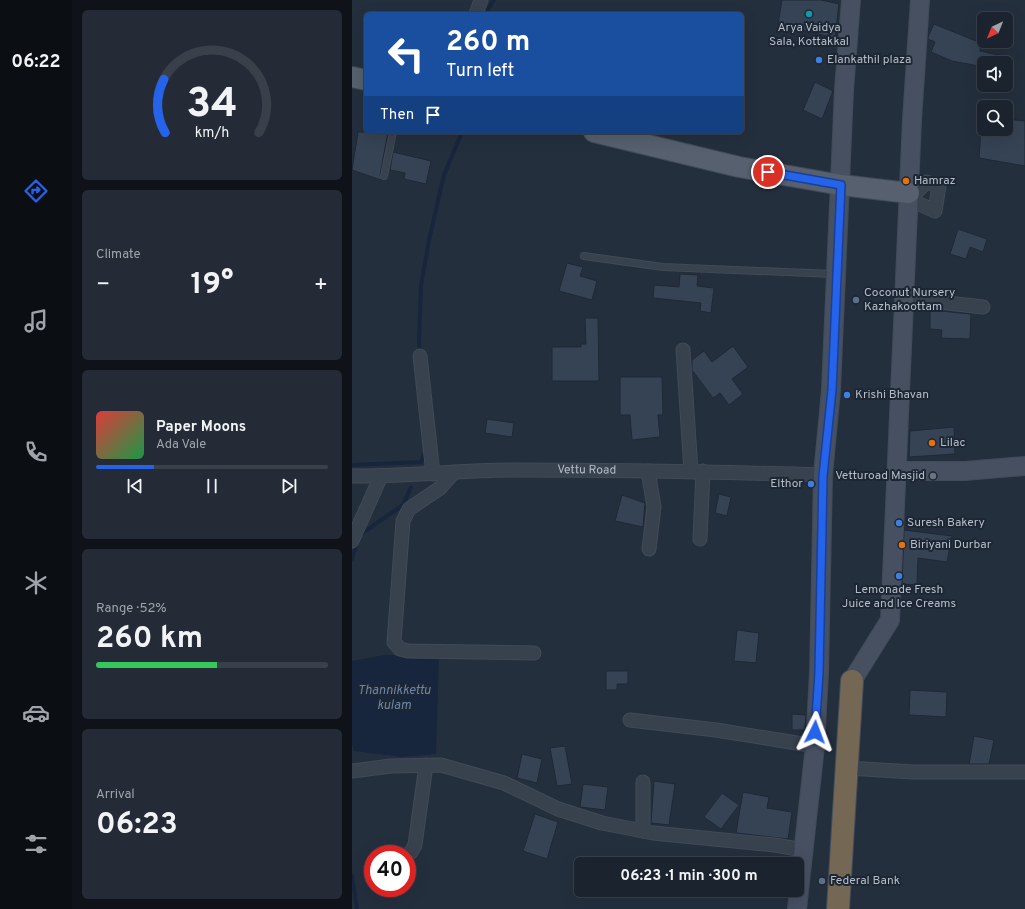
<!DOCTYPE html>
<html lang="en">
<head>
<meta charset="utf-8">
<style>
  body { margin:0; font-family:Overpass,sans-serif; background:#242b36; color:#f1f3f6; height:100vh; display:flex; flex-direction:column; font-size:15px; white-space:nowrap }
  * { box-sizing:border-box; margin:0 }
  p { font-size:13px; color:#a0a4aa }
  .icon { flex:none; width:22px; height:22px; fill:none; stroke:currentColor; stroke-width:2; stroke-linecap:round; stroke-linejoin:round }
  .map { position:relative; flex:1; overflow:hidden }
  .side { display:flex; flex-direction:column; gap:10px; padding:10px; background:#0f1319; width:280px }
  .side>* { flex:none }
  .top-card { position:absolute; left:12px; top:12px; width:380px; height:122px; border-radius:6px; box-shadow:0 4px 16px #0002,0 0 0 1px #39404a; background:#1a4fa0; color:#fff; overflow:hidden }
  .needle { width:26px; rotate:223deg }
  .buttons { position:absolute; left:625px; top:12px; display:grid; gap:8px }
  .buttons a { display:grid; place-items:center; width:36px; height:36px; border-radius:6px; background:#1b232e; box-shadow:0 4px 16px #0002,0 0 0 1px #39404a; font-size:20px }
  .speed { position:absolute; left:12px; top:845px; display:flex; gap:8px; font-size:20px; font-weight:700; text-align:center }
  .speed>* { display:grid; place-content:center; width:52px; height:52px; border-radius:50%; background:#1b232e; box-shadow:0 4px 16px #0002,0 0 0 1px #39404a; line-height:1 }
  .speed .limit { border:6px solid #d22; background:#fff; color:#111 }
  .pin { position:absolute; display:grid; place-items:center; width:34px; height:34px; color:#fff; margin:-17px; border:2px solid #fff; border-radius:50%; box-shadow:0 1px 4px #0007 }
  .me { position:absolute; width:44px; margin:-22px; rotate:3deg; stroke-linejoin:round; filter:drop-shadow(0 0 3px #0008) }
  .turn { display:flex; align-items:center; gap:14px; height:84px; padding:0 16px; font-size:18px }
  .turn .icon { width:52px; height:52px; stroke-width:2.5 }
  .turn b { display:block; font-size:28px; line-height:34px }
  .then { display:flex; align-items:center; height:38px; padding:0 16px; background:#0003; gap:8px; font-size:15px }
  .big { font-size:30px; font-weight:700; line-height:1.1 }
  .side .card { flex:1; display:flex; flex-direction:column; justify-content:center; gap:6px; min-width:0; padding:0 14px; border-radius:6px; background:#242b36 }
  .side .dial { align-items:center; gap:0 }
  .dial svg { height:104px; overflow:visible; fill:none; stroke:#39404a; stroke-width:7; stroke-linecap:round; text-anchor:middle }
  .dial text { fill:#f1f3f6; stroke:none }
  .song { display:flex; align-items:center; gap:12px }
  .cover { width:48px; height:48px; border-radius:6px; background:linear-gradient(135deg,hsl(0 70% 55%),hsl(140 70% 35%)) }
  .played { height:4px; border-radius:2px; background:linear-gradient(90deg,#2563eb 25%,#39404a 25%) }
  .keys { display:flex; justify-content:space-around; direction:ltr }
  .heat { display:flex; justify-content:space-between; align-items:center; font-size:22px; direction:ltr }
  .charge { height:6px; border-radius:3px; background:linear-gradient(90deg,#34c759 52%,#39404a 0) }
  .trip { position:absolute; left:222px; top:857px; width:230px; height:40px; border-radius:6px; background:#1b232e; box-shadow:0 4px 16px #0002,0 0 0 1px #39404a; font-weight:700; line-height:40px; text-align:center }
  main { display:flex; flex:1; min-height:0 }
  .menu { display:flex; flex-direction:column; width:72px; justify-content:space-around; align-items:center; background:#0b0e12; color:#a0a4aa }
  .menu .icon { width:28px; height:28px }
  .menu .selected { color:#2563eb }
  .menu b { font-size:18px; color:#f1f3f6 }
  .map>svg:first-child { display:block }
</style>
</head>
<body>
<main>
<nav class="menu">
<b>06:22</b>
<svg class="icon selected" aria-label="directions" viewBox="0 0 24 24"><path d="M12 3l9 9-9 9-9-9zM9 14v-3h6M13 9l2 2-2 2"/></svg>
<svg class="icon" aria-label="music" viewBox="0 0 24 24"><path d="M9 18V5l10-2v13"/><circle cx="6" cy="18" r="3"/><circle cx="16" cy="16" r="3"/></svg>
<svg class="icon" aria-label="phone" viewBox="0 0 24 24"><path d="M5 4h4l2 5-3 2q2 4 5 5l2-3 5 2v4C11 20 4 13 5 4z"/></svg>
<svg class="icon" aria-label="climate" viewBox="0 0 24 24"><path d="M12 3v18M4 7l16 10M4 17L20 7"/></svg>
<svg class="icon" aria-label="car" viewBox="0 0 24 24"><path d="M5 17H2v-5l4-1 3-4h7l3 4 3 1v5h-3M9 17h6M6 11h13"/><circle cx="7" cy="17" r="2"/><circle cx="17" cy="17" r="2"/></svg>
<svg class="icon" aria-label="filters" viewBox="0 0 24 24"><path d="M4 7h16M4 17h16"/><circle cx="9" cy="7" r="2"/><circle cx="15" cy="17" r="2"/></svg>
</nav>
<section class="side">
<div class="card dial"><svg viewBox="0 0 100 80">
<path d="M14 69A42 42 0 1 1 86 69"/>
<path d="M14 69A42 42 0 0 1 13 28" stroke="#2563eb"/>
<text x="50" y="56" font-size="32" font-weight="700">34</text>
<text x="50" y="72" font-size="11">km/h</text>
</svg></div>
<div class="card"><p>Climate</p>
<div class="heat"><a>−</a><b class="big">19°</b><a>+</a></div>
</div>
<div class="card">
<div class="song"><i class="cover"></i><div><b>Paper Moons</b><p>Ada Vale</p></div></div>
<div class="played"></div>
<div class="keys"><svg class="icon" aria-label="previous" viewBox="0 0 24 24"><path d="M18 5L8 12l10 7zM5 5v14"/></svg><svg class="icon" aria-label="pause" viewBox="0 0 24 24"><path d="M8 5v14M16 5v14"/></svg><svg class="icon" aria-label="next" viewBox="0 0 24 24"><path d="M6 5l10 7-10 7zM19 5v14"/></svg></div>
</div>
<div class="card"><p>Range · 52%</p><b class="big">260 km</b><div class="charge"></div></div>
<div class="card"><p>Arrival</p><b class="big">06:23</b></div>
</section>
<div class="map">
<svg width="673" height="909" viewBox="0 0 673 909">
  <rect width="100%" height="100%" fill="#242f3e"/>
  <path fill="#17263c" d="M32,655L87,657L84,754L49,757L2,751L0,744V661Z"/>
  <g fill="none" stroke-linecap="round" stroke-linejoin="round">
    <g stroke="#17263c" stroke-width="4">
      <path d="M135,14L136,9L142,0"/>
      <path d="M68,353L67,342L69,286L77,240L92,175L110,132"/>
      <path d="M0,465L69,462L74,450"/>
      <path d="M9,534L51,505L59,487"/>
      <path d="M0,559L6,540"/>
      <path d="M0,876L5,909"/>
    </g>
  </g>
  <g fill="#364354" stroke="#1f2835">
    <path d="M430,0H469L487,4L483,38L426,24Z"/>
    <path d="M582,24L629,43L628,51L660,58V63H632V67L600,61L579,52L583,42L576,39V37Z"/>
    <path d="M463,82L481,91L470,119L451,110Z"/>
    <path d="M654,119L673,121V166L627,158L629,129H654Z"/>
    <path d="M6,132H36L28,175L29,180L0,170Z"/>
    <path d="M41,152L79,161L74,184L52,179L53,173L38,170Z"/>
    <path d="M606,229L635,239L631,252L618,247L614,259L598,254Z"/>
    <path d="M215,263L231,267L228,276L245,281L240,300L207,291Z"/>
    <path d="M328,274L346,275L345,286L362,288L359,313L348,311L349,303L301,298L302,285L327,287Z"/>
    <path d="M578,310L619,314L618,339L589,338L590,330L578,329Z"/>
    <path d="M233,318H246L247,381H200V347H229V344H234Z"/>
    <path d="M381,346L396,367L380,379L391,394L377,405L368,393L361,398L340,370V360L352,351L360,362Z"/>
    <path d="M268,377H310L311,415H306L308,437L280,440L278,415H268Z"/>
    <path d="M135,419L162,423L160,437L133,433Z"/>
    <path d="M602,427L603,454L557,457L558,431Z"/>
    <path d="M367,494L379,497L375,516L363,513Z"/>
    <path d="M270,495L293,503L291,527L263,521Z"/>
    <path d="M552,530L600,536L595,562L566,558L565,585L550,584Z"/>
    <path d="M385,630L407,633L404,663L382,661Z"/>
    <path d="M254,671H276V684H265V690H254Z"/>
    <path d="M558,690L595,692L594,717L557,715Z"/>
    <path d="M440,714L454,715L453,730H440Z"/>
    <path d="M622,736L642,740L637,764H617Z"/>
    <path d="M213,746L220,784L205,786L198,748Z"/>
    <path d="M170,754L190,759L185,783L165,778Z"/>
    <path d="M302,781L323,784L317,825L299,823Z"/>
    <path d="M231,784L256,787L253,810L228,807Z"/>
    <path d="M391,792L417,797L415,808L440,812L436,839L384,833Z"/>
    <path d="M370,793L387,805L369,829L352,817Z"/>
    <path d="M183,814L206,822L195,859L171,851Z"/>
  </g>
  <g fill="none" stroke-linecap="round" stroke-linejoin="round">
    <g stroke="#414a57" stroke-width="8">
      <g id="lane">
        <path d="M32,176L41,132"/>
        <path d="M232,256L311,267L482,274"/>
      </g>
    </g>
    <g stroke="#414a57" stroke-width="15">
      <g id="street">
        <path d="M124,14L129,0"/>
        <path d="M557,193L562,194L563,202L583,211L587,186L575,182L562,194"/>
        <path d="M552,298L631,307"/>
        <path d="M331,350L339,471"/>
        <path d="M68,356L81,474"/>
        <path d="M296,471L302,507L297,549"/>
        <path d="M102,472L88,488L57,509L51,521L42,642L48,649L56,651L182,653"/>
        <path id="s1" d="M0,476C54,477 107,470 161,470C264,470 367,472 471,475"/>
        <path d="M348,539L351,471"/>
        <path d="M0,541L29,476"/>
        <path d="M278,720L364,730L463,746"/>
        <path d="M496,768L561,772H673"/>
        <path d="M0,771L39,766L89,765L152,783L206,809L250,823L301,833L423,845L451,850"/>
        <path d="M291,831V782"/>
        <path d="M55,855L59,852L63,845L74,765"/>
      </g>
    </g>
    <g stroke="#414a57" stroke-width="20">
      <g id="secondary">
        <path d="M545,471H613L673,466"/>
        <path d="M500,681L538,620L560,120L568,0"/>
        <path d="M445,909L463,746L467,673L471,475L479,390L492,90L499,0"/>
      </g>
    </g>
    <g stroke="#414a57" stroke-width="22">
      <g id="primary">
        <path d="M0,77L14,80"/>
        <path d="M242,132L387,167L489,185L557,193"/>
      </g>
    </g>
    <g stroke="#434c59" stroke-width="24">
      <path id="highway" d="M486,909L500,681"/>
    </g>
    <use href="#lane" stroke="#38414e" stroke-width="6"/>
    <use href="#street" stroke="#38414e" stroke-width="13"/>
    <use href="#secondary" stroke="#465061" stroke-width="18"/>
    <use href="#primary" stroke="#56606e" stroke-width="20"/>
    <use href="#highway" stroke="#746855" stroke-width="22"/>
  </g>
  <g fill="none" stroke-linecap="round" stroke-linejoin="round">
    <g stroke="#184099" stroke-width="10">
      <path id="route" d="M416,172L489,185L480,390L471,476L467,673L463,732"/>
    </g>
    <use href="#route" stroke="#2563eb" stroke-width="7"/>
  </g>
  <circle fill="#0f9aa8" stroke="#1d2633" stroke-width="1.5" cx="457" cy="14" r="4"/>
  <g fill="#3f7fe0" stroke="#1d2633" stroke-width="1.5">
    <circle cx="467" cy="60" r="4"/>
    <circle cx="495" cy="395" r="4"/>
    <circle cx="459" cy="484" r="4"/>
    <circle cx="547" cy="523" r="4"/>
    <circle cx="547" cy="576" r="4"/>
  </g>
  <g fill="#e8710a" stroke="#1d2633" stroke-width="1.5">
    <circle cx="554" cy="181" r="4"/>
    <circle cx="580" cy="443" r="4"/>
    <circle cx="550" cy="545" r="4"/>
  </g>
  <g fill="#5c6f8a" stroke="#1d2633" stroke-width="1.5">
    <circle cx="504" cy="300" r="4"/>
    <circle cx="470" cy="881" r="4"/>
  </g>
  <circle fill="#6b7280" stroke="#1d2633" stroke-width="1.5" cx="581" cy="476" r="4"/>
  <g text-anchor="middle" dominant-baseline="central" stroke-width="4" stroke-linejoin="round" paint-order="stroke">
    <g font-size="12" fill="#b4bcc9" stroke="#1d2633" text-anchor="start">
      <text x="457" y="28" text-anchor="middle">Arya Vaidya<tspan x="457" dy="14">Sala, Kottakkal</tspan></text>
      <text x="475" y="60">Elankathil plaza</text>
      <text x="562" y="181">Hamraz</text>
      <text x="512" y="293">Coconut Nursery<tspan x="512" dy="14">Kazhakoottam</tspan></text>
      <text x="503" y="395">Krishi Bhavan</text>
      <text x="588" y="443">Lilac</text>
      <text x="573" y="476" text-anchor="end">Vetturoad Masjid</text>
      <text x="451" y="484" text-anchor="end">Elthor</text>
      <text x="555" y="523">Suresh Bakery</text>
      <text x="558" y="545">Biriyani Durbar</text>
      <text x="547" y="590" text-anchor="middle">Lemonade Fresh<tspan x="547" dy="14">Juice and Ice Creams</tspan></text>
      <text x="478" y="881">Federal Bank</text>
    </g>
    <g font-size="12" fill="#b4bcc9" stroke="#1d2633">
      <text stroke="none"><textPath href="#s1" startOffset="235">Vettu Road</textPath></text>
    </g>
    <g font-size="13" font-style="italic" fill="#6d86a8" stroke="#1d2633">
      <text x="42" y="691">Thannikkettu<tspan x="42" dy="15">kulam</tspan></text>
    </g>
  </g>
</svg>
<div class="buttons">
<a><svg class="needle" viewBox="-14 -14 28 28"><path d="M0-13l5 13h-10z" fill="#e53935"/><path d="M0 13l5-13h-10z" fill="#a0a4aa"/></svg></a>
<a><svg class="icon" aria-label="sound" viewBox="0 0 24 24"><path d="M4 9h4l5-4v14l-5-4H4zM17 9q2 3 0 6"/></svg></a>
<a><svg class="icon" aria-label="search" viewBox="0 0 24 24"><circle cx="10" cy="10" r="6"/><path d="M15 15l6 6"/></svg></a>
</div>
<div class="speed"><div class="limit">40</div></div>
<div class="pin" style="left:416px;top:172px;background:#d93025"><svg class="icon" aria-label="arrive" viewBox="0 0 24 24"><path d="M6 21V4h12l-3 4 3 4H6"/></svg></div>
<svg class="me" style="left:463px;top:732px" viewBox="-20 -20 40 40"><path d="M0-17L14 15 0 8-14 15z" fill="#2563eb" stroke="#fff" stroke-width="4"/></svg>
<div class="trip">06:23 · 1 min · 300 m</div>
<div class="top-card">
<div class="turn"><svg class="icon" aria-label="left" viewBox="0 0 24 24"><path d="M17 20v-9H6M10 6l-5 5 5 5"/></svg><div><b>260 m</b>Turn left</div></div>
<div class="then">Then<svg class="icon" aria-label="arrive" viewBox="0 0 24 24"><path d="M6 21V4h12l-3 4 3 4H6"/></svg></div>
</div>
</div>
</main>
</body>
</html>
